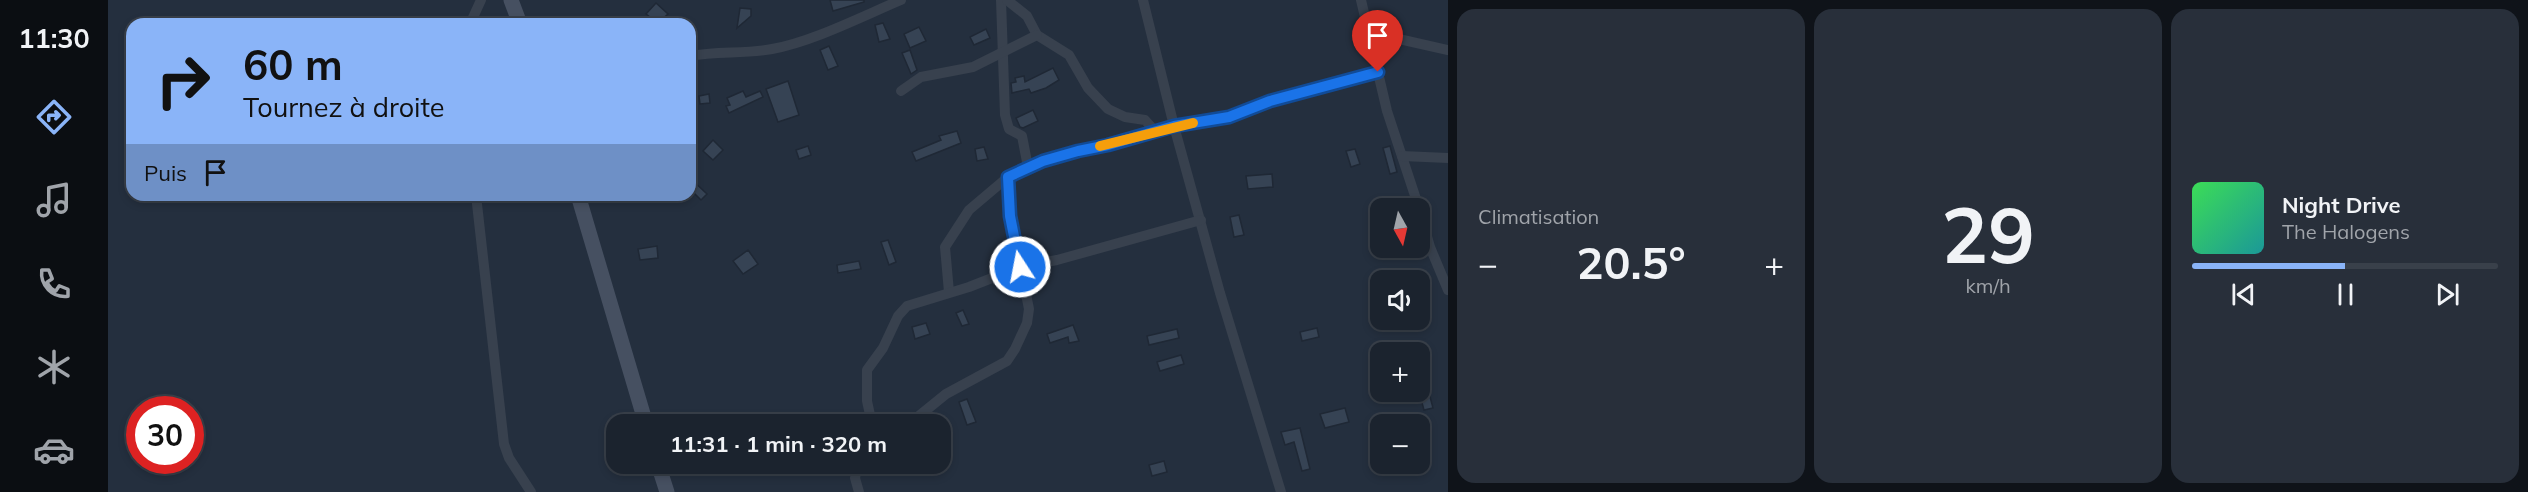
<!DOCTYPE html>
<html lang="fr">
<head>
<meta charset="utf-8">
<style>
  body { margin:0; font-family:Mulish,sans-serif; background:#282f3a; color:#f1f3f6; height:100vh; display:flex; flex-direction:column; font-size:22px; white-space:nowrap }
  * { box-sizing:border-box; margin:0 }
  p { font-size:20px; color:#a0a4aa }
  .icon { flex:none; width:33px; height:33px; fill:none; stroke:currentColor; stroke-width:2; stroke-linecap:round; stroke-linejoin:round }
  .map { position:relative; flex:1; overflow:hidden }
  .panel { display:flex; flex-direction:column; gap:9px; padding:9px; background:#0f1319; width:1080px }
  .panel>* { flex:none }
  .guide { position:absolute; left:18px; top:18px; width:570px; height:183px; border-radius:18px; box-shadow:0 3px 9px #0003,0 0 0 2px #39404a; background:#8ab4f8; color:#111; overflow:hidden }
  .needle { width:39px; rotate:172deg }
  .tools { position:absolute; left:1262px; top:198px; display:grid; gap:12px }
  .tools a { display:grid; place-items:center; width:60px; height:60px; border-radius:12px; background:#1b232e; box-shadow:0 3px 9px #0003,0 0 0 2px #39404a; font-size:30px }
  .speed { position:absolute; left:18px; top:396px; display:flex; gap:12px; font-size:30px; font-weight:700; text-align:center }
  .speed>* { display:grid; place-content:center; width:78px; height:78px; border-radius:50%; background:#1b232e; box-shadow:0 3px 9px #0003,0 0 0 2px #39404a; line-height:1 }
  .speed .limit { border:9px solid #d22; background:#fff; color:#111 }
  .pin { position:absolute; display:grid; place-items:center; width:51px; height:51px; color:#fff; margin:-62px -26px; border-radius:50% 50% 50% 0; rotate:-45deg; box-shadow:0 0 6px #0007 }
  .pin .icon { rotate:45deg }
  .me { position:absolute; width:66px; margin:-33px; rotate:349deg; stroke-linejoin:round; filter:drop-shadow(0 0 4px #0008) }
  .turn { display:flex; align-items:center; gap:21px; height:126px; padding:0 18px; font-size:27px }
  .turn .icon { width:78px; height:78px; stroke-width:2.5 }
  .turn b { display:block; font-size:42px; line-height:51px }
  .then { display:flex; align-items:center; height:57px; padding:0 18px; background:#0003; gap:12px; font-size:22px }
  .big { font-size:45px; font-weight:700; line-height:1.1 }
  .panel .widget { flex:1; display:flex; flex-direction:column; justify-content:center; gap:9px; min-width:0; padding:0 21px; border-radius:18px; background:#282f3a }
  .panel .dial { align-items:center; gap:0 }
  .dial b { font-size:78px; line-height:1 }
  .song { display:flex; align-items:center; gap:18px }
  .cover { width:72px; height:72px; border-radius:9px; background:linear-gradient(135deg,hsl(130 70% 55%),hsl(180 70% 35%)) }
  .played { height:6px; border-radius:3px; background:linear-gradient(90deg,#8ab4f8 50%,#39404a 50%) }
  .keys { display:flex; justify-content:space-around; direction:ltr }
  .heat { display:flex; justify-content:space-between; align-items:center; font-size:33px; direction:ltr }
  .panel .tiles { flex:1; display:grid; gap:9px; grid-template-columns:repeat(3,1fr) }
  .trip { position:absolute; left:498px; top:414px; width:345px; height:60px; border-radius:18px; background:#1b232e; box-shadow:0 3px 9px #0003,0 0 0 2px #39404a; font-weight:700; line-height:60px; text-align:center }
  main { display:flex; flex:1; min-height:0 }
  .menu { display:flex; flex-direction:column; width:108px; justify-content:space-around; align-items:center; background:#0b0e12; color:#a0a4aa }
  .menu .icon { width:42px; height:42px }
  .menu .selected { color:#8ab4f8 }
  .menu b { font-size:27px; color:#f1f3f6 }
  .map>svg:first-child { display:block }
</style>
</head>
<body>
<main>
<nav class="menu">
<b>11:30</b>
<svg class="icon selected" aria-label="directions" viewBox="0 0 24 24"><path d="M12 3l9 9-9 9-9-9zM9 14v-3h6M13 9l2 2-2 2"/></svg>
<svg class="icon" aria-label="music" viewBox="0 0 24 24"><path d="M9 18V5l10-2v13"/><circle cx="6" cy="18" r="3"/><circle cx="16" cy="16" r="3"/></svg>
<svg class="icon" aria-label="phone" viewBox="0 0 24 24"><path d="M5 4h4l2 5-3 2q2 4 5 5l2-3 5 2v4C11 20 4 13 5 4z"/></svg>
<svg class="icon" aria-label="climate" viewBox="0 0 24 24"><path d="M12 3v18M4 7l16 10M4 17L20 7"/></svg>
<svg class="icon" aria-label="car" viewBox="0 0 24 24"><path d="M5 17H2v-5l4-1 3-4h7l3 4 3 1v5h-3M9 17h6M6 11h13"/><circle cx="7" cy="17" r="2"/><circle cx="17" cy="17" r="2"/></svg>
</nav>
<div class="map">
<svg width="1340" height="492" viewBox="0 0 1340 492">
  <rect width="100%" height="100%" fill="#242f3e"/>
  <g fill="#364354" stroke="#1f2835" stroke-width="1.5">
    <path d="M722,0H756V2L725,11Z"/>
    <path d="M548,3L560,14L550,23L538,14Z"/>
    <path d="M632,8L643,9V16L629,28Z"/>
    <path d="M775,23L782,39L771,42L767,25Z"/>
    <path d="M811,27L818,41L802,48L796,34Z"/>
    <path d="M878,29L882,38L866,45L862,37Z"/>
    <path d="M721,46L730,66L720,70L712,50Z"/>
    <path d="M802,50L809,70L803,74L794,53Z"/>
    <path d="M945,68L951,80L938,88L923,93L921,89L904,93L903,83L908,82L907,78L916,76L917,82Z"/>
    <path d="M680,81L691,115L670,122L658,89Z"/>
    <path d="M635,91L638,97L652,91L655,97L621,113L618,106L622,105L619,98Z"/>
    <path d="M601,94L602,103L592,104L591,96Z"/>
    <path d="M925,110L930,121L915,128L912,127L908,118Z"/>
    <path d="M849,131L853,143L808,161L804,152L833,140L831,136Z"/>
    <path d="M605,140L615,150L605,160L595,151Z"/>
    <path d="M700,146L703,155L691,159L688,150Z"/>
    <path d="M1282,146L1289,172L1282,174L1275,148Z"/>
    <path d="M876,147L880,159L869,161L867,149Z"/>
    <path d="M1247,149L1252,164L1243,167L1238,151Z"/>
    <path d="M1164,174L1165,187L1140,189L1138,176Z"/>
    <path d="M582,178L599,194L593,200L582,189Z"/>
    <path d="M1131,215L1136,235L1126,237L1122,217Z"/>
    <path d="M780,240L788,262L781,265L773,242Z"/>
    <path d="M549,246L550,258L532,260L530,249Z"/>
    <path d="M640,250L650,264L635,274L625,261Z"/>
    <path d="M751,261L753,269L730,273L729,265Z"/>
    <path d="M855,310L861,324L854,326L848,313Z"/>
    <path d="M818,323L822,334L807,339L804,327Z"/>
    <path d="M965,325L971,341L961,343L960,337L942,343L939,334Z"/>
    <path d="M1209,328L1211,337L1194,341L1192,332Z"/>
    <path d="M1069,329L1071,338L1041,345L1039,336Z"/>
    <path d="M1073,355L1076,364L1052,371L1049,362Z"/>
    <path d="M1320,389L1325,408L1316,410L1311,392Z"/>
    <path d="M859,399L868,422L859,425L851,402Z"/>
    <path d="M1237,408L1241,422L1217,428L1212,414Z"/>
    <path d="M1192,428L1202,469L1194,471L1186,442L1177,445L1173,432Z"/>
    <path d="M1056,461L1059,472L1044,476L1041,465Z"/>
  </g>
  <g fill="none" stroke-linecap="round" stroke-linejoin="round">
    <g stroke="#38414e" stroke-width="10">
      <path d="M893,0L897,115L901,129L914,136L920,167"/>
      <path d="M899,0L919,16L929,35L961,55L980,88L1000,109L1017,117L1037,120L1047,131"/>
      <path d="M1035,0L1066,126L1112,293L1173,492"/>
      <path d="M1253,0L1279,111L1311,208"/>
      <path d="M362,24L373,0"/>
      <path d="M1260,32L1340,50"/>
      <path d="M582,56C609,51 637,54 664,49C704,42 755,16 793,0"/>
      <path d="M793,91L813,77L865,67L929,35"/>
      <path d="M1294,156L1340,158"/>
      <path d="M368,195L396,444L401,458L423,492"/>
      <path d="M1311,209L1322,247L1340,290"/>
      <path d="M841,292L837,247L861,210L900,177L935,161L970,151L1066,126L1121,117L1162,101L1270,72"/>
      <path d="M764,424L759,401V370L775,348L790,316L799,306L861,287L912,267L949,260L1093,220"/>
      <path d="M801,424L838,394L899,361L907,349L919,323L921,309L902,216L900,177"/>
      <path d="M750,464L747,478L751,492"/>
    </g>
    <g stroke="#465061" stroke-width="15">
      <path d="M403,0L412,24"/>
      <path d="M470,195L538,424"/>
      <path d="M550,464L559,492"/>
    </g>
  </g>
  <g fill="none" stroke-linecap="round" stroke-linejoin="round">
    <g stroke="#114b97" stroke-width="15">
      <path id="route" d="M912,267L902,216L900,177L935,161L970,151L1000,145L1066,126L1121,117L1162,101L1270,72"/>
    </g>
    <use href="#route" stroke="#1a73e8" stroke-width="10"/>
    <path stroke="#f59e0b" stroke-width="10" d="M992,146L1085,123"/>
  </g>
</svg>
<div class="tools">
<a><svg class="needle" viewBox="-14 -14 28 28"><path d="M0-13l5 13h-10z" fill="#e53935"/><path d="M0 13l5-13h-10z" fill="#a0a4aa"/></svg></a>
<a><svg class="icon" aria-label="sound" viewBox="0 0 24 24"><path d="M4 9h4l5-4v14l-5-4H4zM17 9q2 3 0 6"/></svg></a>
<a>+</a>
<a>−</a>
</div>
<div class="speed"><div class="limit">30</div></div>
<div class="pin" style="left:1270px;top:72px;background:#d93025"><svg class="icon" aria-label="arrive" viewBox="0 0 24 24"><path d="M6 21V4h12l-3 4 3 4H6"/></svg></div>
<svg class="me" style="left:912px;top:267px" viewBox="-20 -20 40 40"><circle r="17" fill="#1a73e8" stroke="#fff" stroke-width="3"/><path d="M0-11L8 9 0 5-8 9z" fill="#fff"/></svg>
<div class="trip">11:31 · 1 min · 320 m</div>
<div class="guide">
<div class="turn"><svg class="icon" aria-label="right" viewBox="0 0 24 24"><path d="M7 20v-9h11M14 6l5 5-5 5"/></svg><div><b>60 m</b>Tournez à droite</div></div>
<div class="then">Puis<svg class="icon" aria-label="arrive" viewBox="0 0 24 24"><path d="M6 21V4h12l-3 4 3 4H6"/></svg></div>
</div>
</div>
<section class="panel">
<div class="tiles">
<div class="widget"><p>Climatisation</p>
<div class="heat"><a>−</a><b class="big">20.5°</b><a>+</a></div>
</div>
<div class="widget dial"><b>29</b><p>km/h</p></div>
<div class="widget">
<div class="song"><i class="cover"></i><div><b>Night Drive</b><p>The Halogens</p></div></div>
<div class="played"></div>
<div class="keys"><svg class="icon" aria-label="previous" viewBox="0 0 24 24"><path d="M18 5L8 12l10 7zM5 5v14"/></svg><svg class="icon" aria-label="pause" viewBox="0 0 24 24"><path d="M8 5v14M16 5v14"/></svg><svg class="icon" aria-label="next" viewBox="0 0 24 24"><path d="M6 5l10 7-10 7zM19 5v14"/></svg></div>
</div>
</div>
</section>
</main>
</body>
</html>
